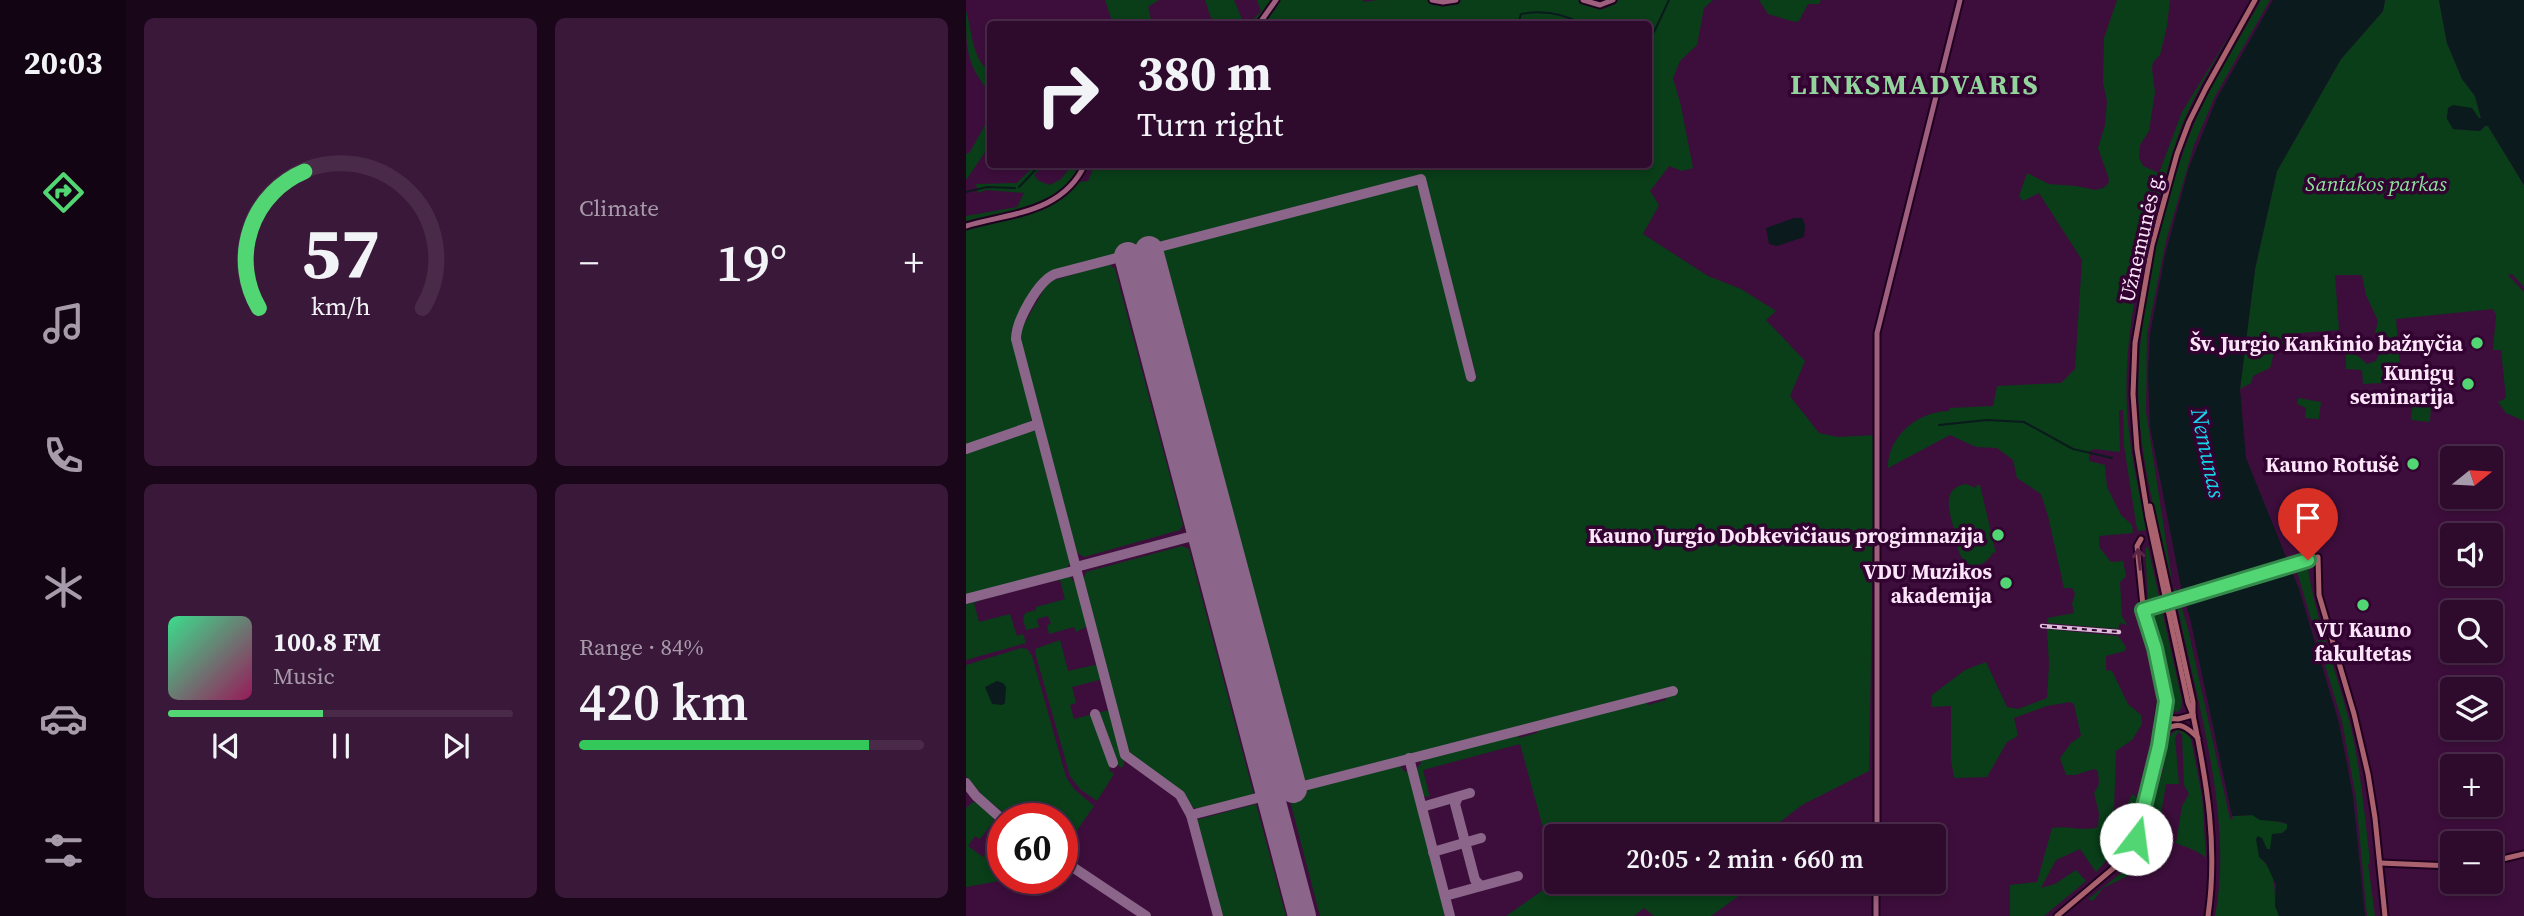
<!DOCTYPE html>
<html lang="en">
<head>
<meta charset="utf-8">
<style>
  body { margin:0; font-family:"Source Serif 4",serif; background:#3a1839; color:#f1f3f6; height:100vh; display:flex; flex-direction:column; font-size:26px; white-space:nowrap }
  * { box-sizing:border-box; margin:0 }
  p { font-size:23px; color:#a79aaa }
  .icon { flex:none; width:38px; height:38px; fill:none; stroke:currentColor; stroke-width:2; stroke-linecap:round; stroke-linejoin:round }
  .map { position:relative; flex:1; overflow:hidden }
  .details { display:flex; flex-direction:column; gap:18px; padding:18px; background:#190619; width:840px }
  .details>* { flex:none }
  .guide { position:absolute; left:21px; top:21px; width:665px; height:147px; border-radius:7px; box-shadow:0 4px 10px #0003,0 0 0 2px #492b49; background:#2e0a2d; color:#f1f3f6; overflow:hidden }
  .needle { width:46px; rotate:72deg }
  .tools { position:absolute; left:1474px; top:446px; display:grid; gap:14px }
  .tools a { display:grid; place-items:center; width:63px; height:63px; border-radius:7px; background:#2e0a2d; box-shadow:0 4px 10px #0003,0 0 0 2px #492b49; font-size:35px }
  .speed { position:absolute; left:21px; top:803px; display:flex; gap:14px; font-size:35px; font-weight:700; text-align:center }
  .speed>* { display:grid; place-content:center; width:91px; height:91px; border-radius:50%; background:#2e0a2d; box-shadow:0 4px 10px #0003,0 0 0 2px #492b49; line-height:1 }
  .speed .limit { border:10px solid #d22; background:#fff; color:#111 }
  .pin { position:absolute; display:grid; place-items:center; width:60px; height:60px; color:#fff; margin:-72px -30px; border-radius:50% 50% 50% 0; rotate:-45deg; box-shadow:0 0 7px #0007 }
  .pin .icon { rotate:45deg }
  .me { position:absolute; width:77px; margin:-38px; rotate:15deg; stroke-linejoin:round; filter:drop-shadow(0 0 5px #0008) }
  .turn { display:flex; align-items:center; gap:24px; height:147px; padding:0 35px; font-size:32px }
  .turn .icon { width:91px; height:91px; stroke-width:2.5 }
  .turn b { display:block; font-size:49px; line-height:60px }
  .big { font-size:52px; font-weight:600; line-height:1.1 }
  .details .widget { flex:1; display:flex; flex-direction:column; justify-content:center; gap:10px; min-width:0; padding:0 24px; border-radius:10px; background:#3a1839 }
  .details .dial { align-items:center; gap:0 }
  .dial svg { height:182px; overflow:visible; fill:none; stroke:#492b49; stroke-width:7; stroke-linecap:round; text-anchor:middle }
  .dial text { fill:#f1f3f6; stroke:none }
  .song { display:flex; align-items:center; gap:21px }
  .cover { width:84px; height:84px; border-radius:10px; background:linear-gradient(135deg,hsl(150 70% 55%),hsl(330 70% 35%)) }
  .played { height:7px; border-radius:4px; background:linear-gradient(90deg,#52d673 45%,#492b49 45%) }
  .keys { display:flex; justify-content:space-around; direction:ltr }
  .heat { display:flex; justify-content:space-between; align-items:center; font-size:38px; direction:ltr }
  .charge { height:10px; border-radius:5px; background:linear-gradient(90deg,#34c759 84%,#492b49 0) }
  .details .tiles { flex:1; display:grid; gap:18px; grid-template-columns:repeat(2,1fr) }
  .trip { position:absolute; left:578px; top:824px; width:402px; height:70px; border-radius:7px; background:#2e0a2d; box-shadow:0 4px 10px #0003,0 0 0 2px #492b49; font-weight:600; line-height:70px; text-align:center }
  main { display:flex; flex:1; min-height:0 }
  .tabs { display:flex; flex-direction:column; width:126px; justify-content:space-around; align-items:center; background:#120412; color:#a79aaa }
  .tabs .icon { width:49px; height:49px }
  .tabs .selected { color:#52d673 }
  .tabs b { font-size:32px; color:#f1f3f6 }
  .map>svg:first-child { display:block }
</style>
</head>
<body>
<main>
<nav class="tabs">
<b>20:03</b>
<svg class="icon selected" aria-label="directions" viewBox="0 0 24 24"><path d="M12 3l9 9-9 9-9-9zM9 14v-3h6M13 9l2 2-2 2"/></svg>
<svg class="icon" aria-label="music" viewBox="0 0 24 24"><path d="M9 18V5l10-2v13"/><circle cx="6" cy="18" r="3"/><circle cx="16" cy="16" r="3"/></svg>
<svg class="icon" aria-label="phone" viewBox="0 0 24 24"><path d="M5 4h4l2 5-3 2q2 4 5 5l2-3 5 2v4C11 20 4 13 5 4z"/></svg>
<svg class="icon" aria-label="climate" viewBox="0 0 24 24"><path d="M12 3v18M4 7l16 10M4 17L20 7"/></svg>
<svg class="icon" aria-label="car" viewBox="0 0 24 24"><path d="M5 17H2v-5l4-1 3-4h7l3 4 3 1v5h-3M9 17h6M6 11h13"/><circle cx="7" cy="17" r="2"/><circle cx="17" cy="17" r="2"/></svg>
<svg class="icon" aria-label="filters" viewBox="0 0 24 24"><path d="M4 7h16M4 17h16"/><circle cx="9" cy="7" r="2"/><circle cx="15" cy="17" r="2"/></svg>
</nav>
<section class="details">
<div class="tiles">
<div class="widget dial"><svg viewBox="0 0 100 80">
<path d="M14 69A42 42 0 1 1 86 69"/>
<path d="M14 69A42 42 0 0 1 34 9" stroke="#52d673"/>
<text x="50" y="56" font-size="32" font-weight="700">57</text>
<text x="50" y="72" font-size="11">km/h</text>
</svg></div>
<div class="widget"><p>Climate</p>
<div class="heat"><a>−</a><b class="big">19°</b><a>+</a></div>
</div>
<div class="widget">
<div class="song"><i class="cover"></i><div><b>100.8 FM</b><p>Music</p></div></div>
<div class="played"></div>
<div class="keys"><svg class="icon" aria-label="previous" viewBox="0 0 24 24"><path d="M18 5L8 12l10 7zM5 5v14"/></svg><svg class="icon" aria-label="pause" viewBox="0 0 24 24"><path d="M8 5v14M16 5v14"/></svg><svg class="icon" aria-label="next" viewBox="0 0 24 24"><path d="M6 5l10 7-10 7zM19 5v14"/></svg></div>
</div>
<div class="widget"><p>Range · 84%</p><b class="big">420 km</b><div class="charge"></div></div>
</div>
</section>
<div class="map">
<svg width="1558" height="916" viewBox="0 0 1558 916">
  <rect width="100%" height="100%" fill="#3d0e3c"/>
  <g fill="#093e19">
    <path d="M139,0H193L182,7L186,24H147Z"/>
    <path d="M239,0H268L278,24H247Z"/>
    <path d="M291,0H397V2L412,0H747L738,8L731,45L714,61L707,78L715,106L727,168L716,171L703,166L684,191L693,205L677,234L742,276L775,289L810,311L800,320L839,361L824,396L853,433L872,437L909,435L903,771L836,805L796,836H606L602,824L578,831L554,744L457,770L464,797L457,796L450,769L455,764L454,760L552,735L553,738L571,733V730L680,701L682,705L700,700V696L709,694L707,687L333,783L193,251L437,186L449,185L455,193L501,381L511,379L458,176L81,274L73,280L45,331L66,419L61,424L0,446V216L51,207L58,193L20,190L12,193L10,184L51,183L70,164L78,165L68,175L73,181L84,185L95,179L107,164L121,165L113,182L122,181L129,164H682V24H283L295,11Z"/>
    <path d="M793,0H855L853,4H842L833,21L829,22L802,14Z"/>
    <path d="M1151,0H1204L1201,26L1194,55L1187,62L1186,69L1189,92L1183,131L1174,145L1173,157L1177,166L1193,173L1216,112L1267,29C1254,52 1240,75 1228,99C1213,127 1205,158 1196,189C1175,259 1157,335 1161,409C1163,450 1173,490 1181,530L1172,531L1170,524L1158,445L1157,410H1153L1154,452L1129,449L1123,451V461L1139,465L1141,487L1155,515L1166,525L1167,533L1133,536V547L1145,562L1157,561L1160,576L1154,582L1156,616L1161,625L1154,623L1152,629L1081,623L1082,618L1108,613L1106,604L1109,594L1106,588H1098L1082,516L1075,494L1051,478L1047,460L1031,448L1010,447L984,435L922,468C921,437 952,411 983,411L984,408L1027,406L1031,386L1095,383L1109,369L1116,260L1073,193L1057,201L1053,196L1061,173L1083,184L1110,186L1129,190L1137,188L1142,184L1143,179L1132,148L1139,125L1141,101L1137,83L1138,38Z"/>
    <path d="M1295,0H1304L1249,96L1228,145L1200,241L1181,334L1180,412L1207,586C1193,530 1177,472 1173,413C1167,325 1196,198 1231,117C1249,77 1274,39 1295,0Z"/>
    <path d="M1419,0H1473L1481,43L1496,79L1509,96L1515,118L1480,115L1487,129L1514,131L1519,126H1522L1558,185V287L1546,274L1542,275L1558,292V421L1540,413L1532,402L1540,398L1535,350H1527L1530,315L1527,309L1430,319L1435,382L1397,384L1396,370L1380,369V351L1392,356L1401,364L1410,361L1413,354L1414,340L1409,333L1412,321L1400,295L1396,275H1369L1373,330L1322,334L1315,350L1309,349L1304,368L1287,376L1285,383L1274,389L1289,269L1311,171L1375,59L1417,11Z"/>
    <path d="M0,11C6,29 6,62 24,70V93C0,63 0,49 0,11Z"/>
    <path d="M24,116V145L0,180V154L4,152Z"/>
    <path d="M143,264L149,269L217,525L214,530L118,557L110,552L53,333L82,282Z"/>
    <path d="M1332,398L1355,402L1353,419L1339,418L1340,408L1331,404Z"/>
    <path d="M1447,400L1465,403L1464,422L1445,420Z"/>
    <path d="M64,431H70L104,563L100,569L0,596V454Z"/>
    <path d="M1000,484L1010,488L1011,485H1014L1030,554L1027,552C1022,564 1005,572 996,558C991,550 990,539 988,530C984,513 974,488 1000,484Z"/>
    <path d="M216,546L223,549L288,795L232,809L226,807L213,790L163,754L117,580L120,572Z"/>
    <path d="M1182,547L1216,701L1215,708L1212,712L1207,711L1204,707L1205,685L1185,614L1188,611L1185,603L1182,602L1179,548Z"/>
    <path d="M1338,566L1342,568C1350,622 1371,672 1384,724C1395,770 1399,817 1404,863L1402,864L1409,916H1401L1390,798L1376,721L1330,569Z"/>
    <path d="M100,577H104L110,584L121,623L120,627L110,632L108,627L83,634L81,625L85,624L82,616L71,619L73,627L60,630L57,619L59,613L70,610V607L99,599L94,580L80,583Z"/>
    <path d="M1210,588L1222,629L1264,819H1267L1266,816L1286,815L1321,824V829L1304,849H1301L1293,857C1316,877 1304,893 1313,916H1249C1269,815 1227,690 1208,589Z"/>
    <path d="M27,596L8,603L13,622L44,614L51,636L57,634L60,643L0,660V604Z"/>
    <path d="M1081,629L1152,636L1160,647L1159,651L1140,656V670L1146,671L1162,704L1175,715L1176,724L1166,740L1150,751L1148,812L1160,817L1163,815L1162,804L1166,794L1174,799L1160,839L1130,872L1114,849L1090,860L1075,888L1089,884L1110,870L1120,881L1078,916H1044V885L1071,882L1086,828C1103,825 1114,832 1132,827L1133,813L1128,793L1133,784L1132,771L1128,769L1109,775H1100L1094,758L1105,743L1115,736L1108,704L1104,702L1081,706L1048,718L1052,736L1041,742L1021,777L988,778L985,759V706L965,707L966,695L999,670L1020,662L1041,707L1052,709L1081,698L1083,664Z"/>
    <path d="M94,640L102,671L129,665L132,667L135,678L133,680L106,687L110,703L104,705L108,719L127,714L146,764L143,770L148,774L131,801L114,789L104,776L70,656L69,649Z"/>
    <path d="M55,648L61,649L66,656L100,777L108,789L128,806L96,852V819H45L18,797L0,776V665Z"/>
    <path d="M144,710L158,762V765L155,768L149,762L130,713Z"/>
    <path d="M1210,730L1220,732L1225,739L1236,797L1240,858C1232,850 1221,848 1210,843L1216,806L1223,794L1218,785L1216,734L1212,732L1209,738L1213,784H1200L1189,850L1181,853L1172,871L1137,888L1127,901L1122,899L1163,867L1173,854L1197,770L1202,738Z"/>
    <path d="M434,766L439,772L442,771L479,912L478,916H354L324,801L325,797L328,796V793Z"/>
    <path d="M7,802L12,803L28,818V821L14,839L9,836L2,846L17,857L24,847L20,844L37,824V878L44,879L0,887V808Z"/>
    <path d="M290,804L320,916H255L230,820Z"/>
    <path d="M590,881V882H792L745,916H688L678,908L668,916H540Z"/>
  </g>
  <g fill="#0b1a1c">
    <path d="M1307,0H1419L1417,11L1375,59L1311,171L1289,269L1274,389L1280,458L1333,589L1373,723L1387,796L1399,916H1313L1309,906L1310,885L1300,863L1293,857L1290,839L1292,836L1296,838L1301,849H1304L1306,834L1316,833L1321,829V824L1317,822L1294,820L1286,815L1266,816L1224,618L1216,592L1184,427L1182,375L1184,334L1199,255L1223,167L1251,98Z"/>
    <path d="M1473,0H1558V185L1522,126H1519L1514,131L1487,129L1481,119L1482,108L1487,105L1506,108L1513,118H1515L1509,96L1496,79L1481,43Z"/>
    <path d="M828,218H836L839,225L838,237L811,246L803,244L800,228Z"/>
    <path d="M31,681L37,683L40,687L39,703L36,705L26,704L19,687Z"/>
  </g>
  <path fill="#3d0e3c" d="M1325,560L1328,569L1215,603L1213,594Z"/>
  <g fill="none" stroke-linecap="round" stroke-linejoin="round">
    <g stroke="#0b1a1c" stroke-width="2">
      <path d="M552,24L555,14C576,10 598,14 616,24"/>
      <path d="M682,38L688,32L703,0"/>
      <path d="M53,187L75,164"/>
      <path d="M0,192L21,187L49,188"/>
      <path d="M973,425L1021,420L1058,422L1107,449L1146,458"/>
    </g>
    <g stroke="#8b668a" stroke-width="10">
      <path d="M0,449L72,424"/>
      <path d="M110,567L234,534"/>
      <path d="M0,599L111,570"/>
      <path d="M129,714L147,763"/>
      <path d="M443,758L484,916"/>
      <path d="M0,783L10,796L37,820"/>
      <path d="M492,797L489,804L509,880L515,886"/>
      <path d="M456,807L504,793"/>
      <path d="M225,815L707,691"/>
      <path d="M467,852L515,838"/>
      <path d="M96,860L180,916"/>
      <path d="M479,896L552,876"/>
      <path d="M252,916L225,815L214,795L159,755L50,339C50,321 72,281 89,274L455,179L505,377"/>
    </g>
    <g stroke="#8b668a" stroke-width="28">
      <path d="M183,250L327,789"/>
      <path d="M162,256L336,916"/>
    </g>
    <g stroke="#1f001e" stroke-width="9">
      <g id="secondary">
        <path d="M466,0L477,2L490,0"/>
        <path d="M617,0L634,5L647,0"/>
        <path d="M293,24L310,0"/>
        <path d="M0,226C44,213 97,213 119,164"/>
        <path d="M911,836V333L994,0"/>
        <path d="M910,916V882"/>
      </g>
    </g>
    <g stroke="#1f001e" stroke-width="9">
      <g id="primary">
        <path d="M1184,506L1227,702V715C1241,783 1252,847 1242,916"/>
        <path d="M1214,599L1352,557L1353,595L1388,714L1402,774L1409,818L1419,916"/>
        <path d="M1227,715L1222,703L1182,517L1171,449L1167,394L1169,343L1186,245L1211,154L1223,122L1240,88L1289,0"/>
        <path d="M1198,718L1212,719L1227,715"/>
        <path d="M1201,729C1214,721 1222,728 1232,738"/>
        <path d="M1192,740V720L1197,687"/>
        <path d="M1524,862L1558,854"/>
        <path d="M1414,863L1486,866"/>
        <path d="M1091,916L1150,866L1166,848L1174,828L1193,746L1200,701L1189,648L1178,616L1171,546L1175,539"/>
      </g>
    </g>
    <use href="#secondary" stroke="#9e607e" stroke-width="5"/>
    <use href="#primary" stroke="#ab626f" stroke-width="5"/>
    <g stroke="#d9bdd7" stroke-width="4.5">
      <path id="rail" d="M1076,626L1153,632"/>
    </g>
    <use href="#rail" stroke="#320331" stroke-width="2" stroke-dasharray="5" stroke-linecap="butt"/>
    <g stroke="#1f001e" stroke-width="9" stroke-linecap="butt">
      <path id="primary-bridge" d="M1185,607L1214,599"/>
    </g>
    <use href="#primary-bridge" stroke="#ab626f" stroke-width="5"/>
  </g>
  <defs><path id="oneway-shaft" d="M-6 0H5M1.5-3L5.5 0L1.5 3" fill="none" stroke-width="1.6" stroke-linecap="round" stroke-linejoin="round" transform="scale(1.75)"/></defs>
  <use stroke="#5c2447" href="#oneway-shaft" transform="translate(1173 559) rotate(-97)"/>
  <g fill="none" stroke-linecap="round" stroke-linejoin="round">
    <g stroke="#358b4b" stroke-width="18">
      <path id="route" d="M1170,839L1193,746L1200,701L1189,648L1177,610L1342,560"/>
    </g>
    <use href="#route" stroke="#52d673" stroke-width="12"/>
  </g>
  <g fill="#52d673" stroke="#320331" stroke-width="2.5">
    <circle cx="1511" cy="343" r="7"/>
    <circle cx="1502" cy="384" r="7"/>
    <circle cx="1447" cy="464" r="7"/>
    <circle cx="1032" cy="535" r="7"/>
    <circle cx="1040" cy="583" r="7"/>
    <circle cx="1397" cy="605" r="7"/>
  </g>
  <g text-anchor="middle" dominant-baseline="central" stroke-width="7" stroke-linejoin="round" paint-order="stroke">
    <g font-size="21" font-style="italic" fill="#8be69c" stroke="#320331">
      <text x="1410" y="183">Santakos parkas</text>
    </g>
    <g font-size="21" fill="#fce4f9" stroke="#320331">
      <text transform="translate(1175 237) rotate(-77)">Užnemunės g.</text>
    </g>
    <g font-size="21" font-weight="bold" fill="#fce4f9" stroke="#320331" text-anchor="end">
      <text x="1497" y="343">Šv. Jurgio Kankinio bažnyčia</text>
      <text x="1488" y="372">Kunigų<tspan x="1488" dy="24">seminarija</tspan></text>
      <text x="1433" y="464">Kauno Rotušė</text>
      <text x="1018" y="535">Kauno Jurgio Dobkevičiaus progimnazija</text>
      <text x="1026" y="571">VDU Muzikos<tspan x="1026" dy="24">akademija</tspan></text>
      <text x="1397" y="629" text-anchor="middle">VU Kauno<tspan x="1397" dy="24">fakultetas</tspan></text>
    </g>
    <g font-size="23" font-style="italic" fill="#15d6ed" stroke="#320331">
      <text transform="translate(1242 453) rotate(78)">Nemunas</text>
    </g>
    <g font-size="28" font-weight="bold" letter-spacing="2" fill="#93d49d" stroke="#320331">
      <text x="949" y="84">LINKSMADVARIS</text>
    </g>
  </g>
</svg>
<div class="tools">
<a><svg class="needle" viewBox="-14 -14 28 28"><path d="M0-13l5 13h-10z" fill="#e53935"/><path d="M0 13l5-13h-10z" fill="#a79aaa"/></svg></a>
<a><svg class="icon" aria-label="sound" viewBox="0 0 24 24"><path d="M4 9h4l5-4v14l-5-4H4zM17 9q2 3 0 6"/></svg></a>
<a><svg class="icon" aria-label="search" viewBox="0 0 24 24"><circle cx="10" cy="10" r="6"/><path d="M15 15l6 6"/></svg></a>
<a><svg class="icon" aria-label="layers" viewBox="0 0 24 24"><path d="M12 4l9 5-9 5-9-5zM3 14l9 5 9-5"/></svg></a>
<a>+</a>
<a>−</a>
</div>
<div class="speed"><div class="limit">60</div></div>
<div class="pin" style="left:1342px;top:560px;background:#d93025"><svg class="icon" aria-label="arrive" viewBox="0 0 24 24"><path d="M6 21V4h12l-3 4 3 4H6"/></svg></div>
<svg class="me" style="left:1170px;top:839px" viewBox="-20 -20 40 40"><circle r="19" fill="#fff"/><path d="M0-13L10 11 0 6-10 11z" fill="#52d673"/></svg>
<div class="trip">20:05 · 2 min · 660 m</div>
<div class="guide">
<div class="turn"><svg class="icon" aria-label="right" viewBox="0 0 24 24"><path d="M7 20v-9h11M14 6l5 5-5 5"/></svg><div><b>380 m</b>Turn right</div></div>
</div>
</div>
</main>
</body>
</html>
